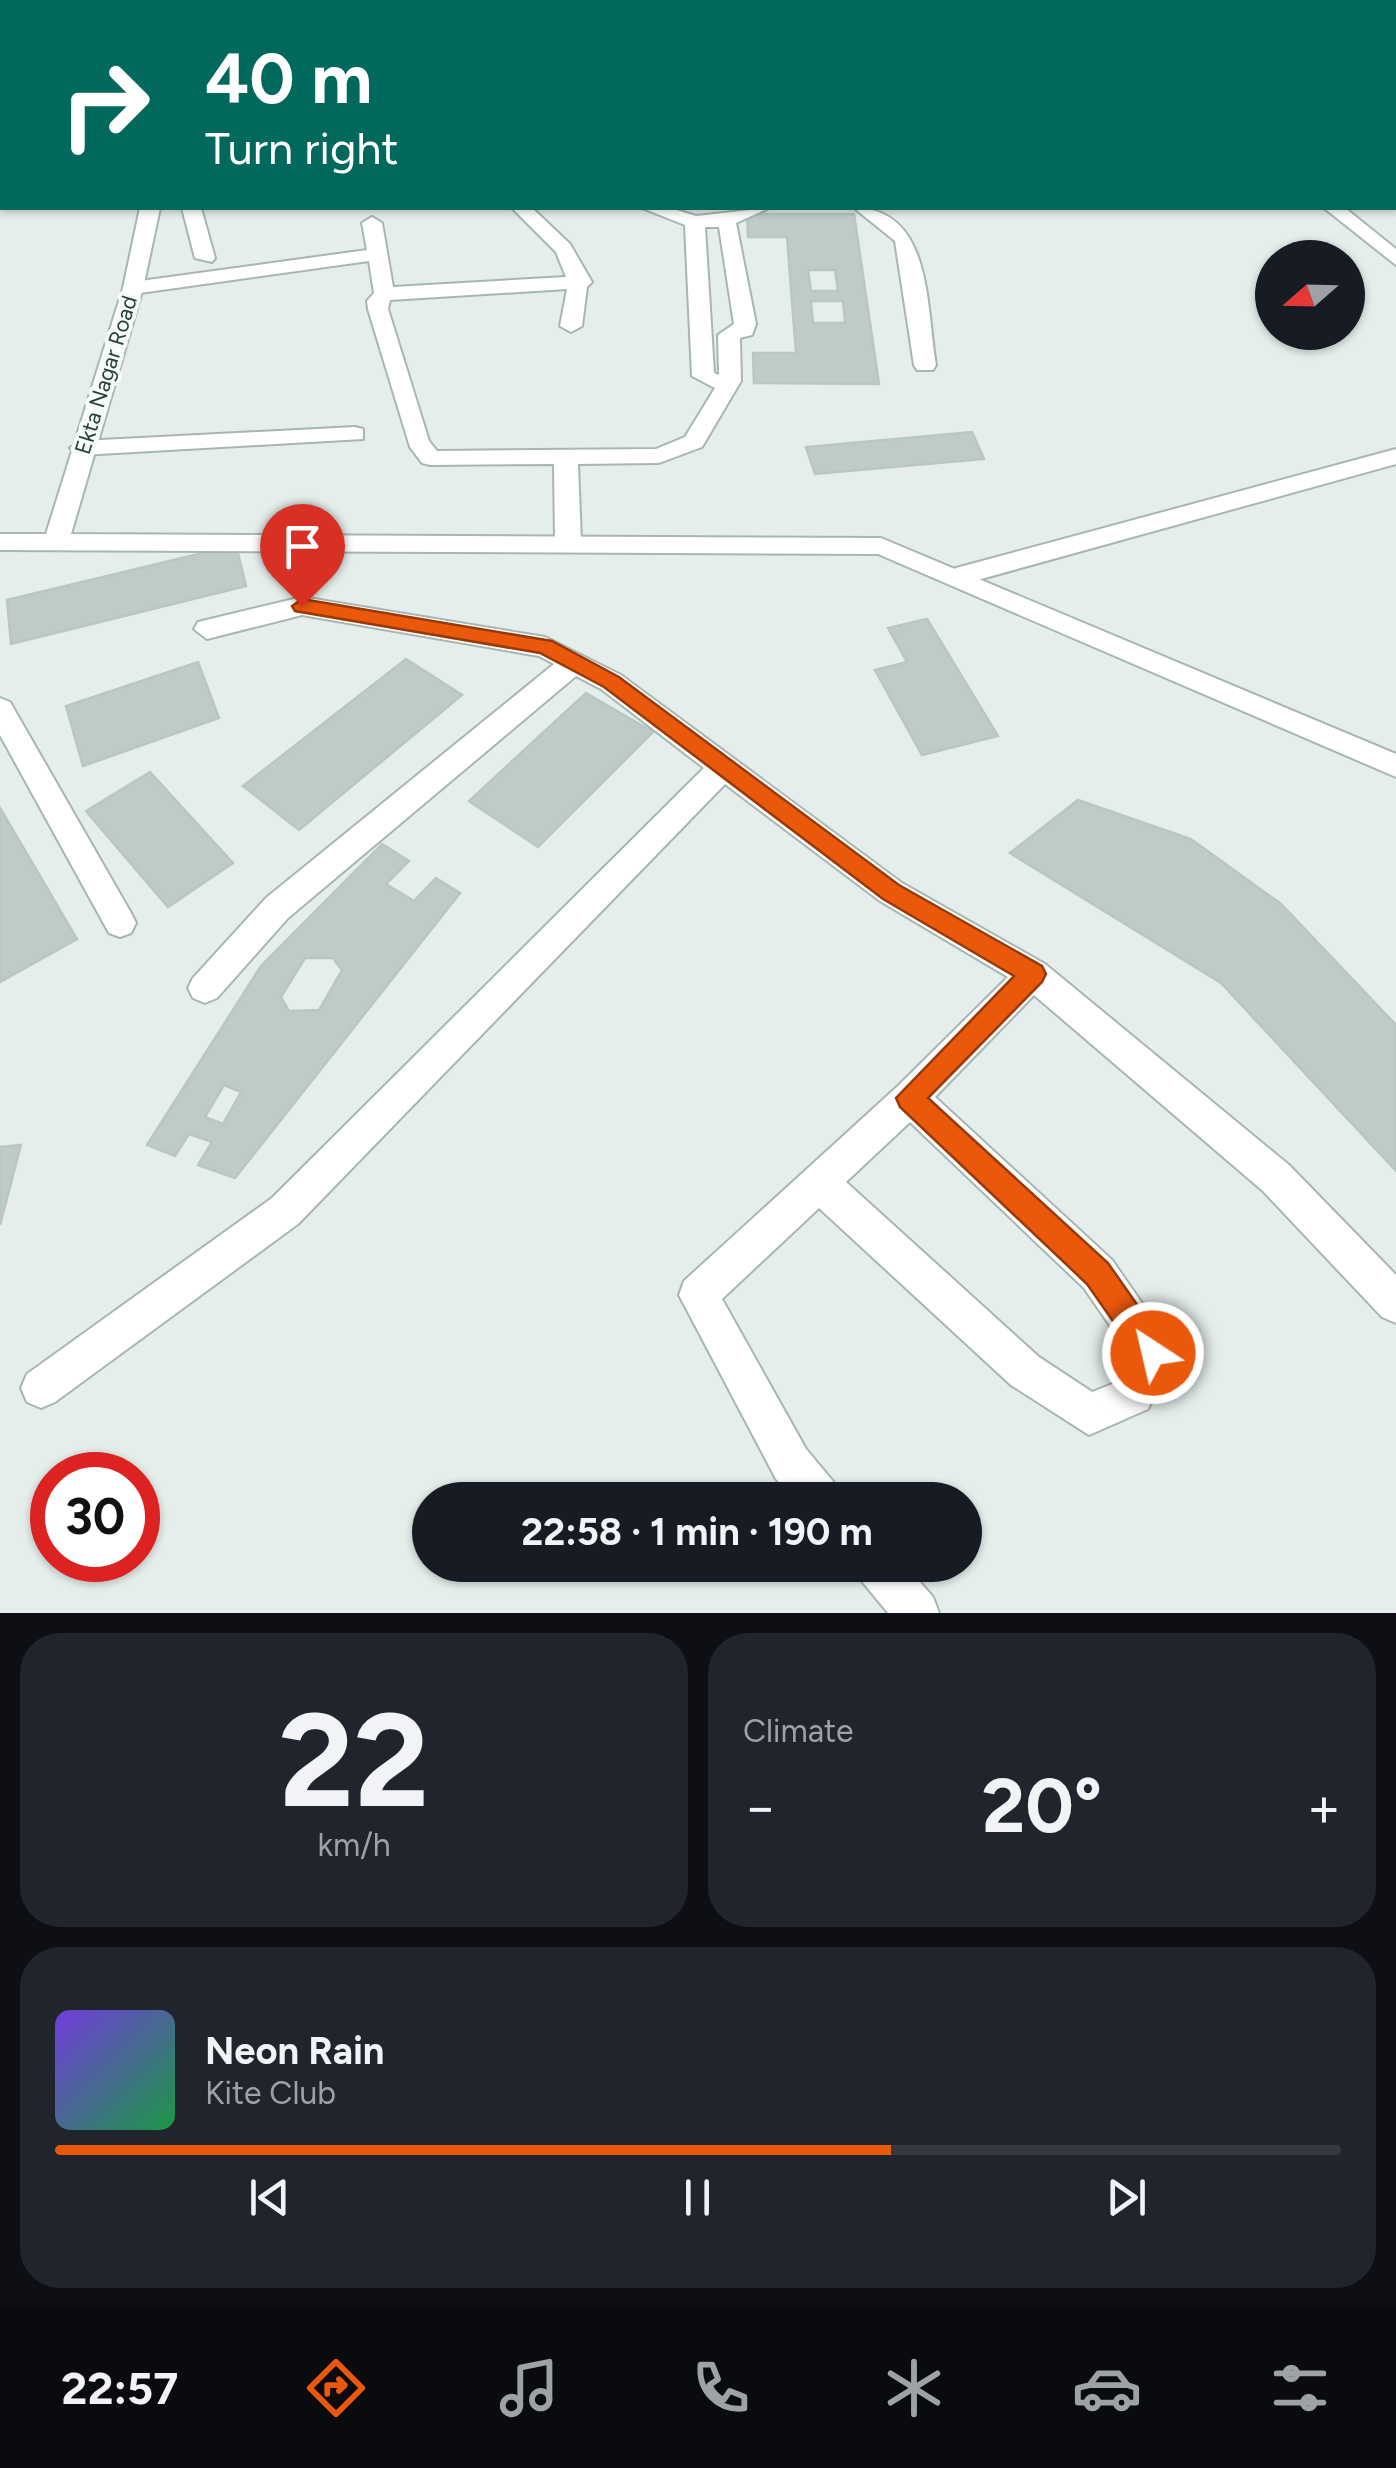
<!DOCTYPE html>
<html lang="en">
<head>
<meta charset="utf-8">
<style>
  body { margin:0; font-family:Figtree,sans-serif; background:#20242c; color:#f1f3f6; height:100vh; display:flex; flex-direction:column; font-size:38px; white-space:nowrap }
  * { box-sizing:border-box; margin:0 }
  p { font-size:32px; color:#9ea1a6 }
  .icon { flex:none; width:55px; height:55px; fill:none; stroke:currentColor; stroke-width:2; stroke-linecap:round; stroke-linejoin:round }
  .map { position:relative; height:1613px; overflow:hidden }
  .drawer { display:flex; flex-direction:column; gap:20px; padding:20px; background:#0d0f14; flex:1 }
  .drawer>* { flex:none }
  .banner { position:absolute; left:0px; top:0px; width:1398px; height:210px; box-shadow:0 2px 8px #0004; background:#00695c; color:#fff; overflow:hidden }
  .needle { width:65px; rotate:250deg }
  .controls { position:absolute; left:1255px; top:240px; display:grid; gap:20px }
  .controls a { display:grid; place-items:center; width:110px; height:110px; border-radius:50%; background:#171b24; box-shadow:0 2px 8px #0004; font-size:50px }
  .speed { position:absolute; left:30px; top:1452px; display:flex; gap:20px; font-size:50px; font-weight:700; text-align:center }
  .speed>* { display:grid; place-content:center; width:130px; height:130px; border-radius:50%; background:#171b24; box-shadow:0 2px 8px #0004; line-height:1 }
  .speed .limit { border:15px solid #d22; background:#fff; color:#111 }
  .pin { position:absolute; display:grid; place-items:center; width:85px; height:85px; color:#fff; margin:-102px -42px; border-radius:50% 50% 50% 0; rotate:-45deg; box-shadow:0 0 10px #0007 }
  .pin .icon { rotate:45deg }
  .me { position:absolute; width:110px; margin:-55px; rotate:325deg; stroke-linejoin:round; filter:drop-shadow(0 0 8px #0008) }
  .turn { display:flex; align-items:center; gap:35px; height:210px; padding:0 40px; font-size:45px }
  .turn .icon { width:130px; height:130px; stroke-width:2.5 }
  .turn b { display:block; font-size:70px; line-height:85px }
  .big { font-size:75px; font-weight:700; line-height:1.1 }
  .drawer .tile { flex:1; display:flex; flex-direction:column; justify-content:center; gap:15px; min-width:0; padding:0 35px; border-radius:40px; background:#20242c }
  .drawer .dial { align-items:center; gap:0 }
  .dial b { font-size:130px; line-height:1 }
  .song { display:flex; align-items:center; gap:30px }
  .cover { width:120px; height:120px; border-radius:15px; background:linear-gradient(135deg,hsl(260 70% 55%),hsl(140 70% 35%)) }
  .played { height:10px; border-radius:5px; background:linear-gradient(90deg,#ea580c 65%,#363941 65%) }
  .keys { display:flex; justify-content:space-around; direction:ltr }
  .heat { display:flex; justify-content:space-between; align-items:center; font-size:55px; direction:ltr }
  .drawer .tiles { flex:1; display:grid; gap:20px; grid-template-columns:1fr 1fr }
  .tile:last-child { grid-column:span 2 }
  .trip { position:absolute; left:412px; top:1482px; width:570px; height:100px; border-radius:50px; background:#171b24; box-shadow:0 2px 8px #0004; font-weight:700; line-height:100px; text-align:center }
  .tabs { display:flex; height:160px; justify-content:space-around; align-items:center; background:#090b0e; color:#9ea1a6 }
  .tabs .icon { width:70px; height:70px }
  .tabs .selected { color:#ea580c }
  .tabs b { font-size:45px; color:#f1f3f6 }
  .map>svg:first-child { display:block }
</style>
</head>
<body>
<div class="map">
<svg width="1396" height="1613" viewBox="0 0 1396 1613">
  <rect width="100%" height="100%" fill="#e5eeeb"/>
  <g fill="#becbc7" stroke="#b8c7c3" stroke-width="2.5" fill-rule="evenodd">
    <path d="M747,214H854L879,384L754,383L753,353H796L787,237H748ZM808,270H835L838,291H811ZM811,301H843L845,323H813Z"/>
    <path d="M972,432L984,459L815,474L806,447Z"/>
    <path d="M236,545L246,586L11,644L7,600Z"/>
    <path d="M927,619L998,736L922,755L875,670L907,662L888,628Z"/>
    <path d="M406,659L462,695L299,830L243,786Z"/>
    <path d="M198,662L219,718L83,766L66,706Z"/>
    <path d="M586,693L653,732L538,847L469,801Z"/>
    <path d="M150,772L233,863L168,907L86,811Z"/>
    <path d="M1078,800L1191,839L1281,904L1396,1025V1171L1221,983L1010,853Z"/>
    <path d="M0,808L77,939L0,982Z"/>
    <path d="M382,844L409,861L386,884L414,901L436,878L460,893L235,1178L198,1165L212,1142L189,1134L175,1156L147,1145L261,966ZM305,958H333L342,970L319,1010L289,1011L281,997ZM224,1085L241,1092L223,1124L205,1117Z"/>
    <path d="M21,1145L0,1225V1147Z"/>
  </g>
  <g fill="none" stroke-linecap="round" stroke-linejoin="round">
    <g stroke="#a8b6b3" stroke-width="4">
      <g id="minor">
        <path d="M676,0H692L694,2H678Z"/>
        <path d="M806,0H822L824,2H808Z"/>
        <path d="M1396,112V123H1395V112Z"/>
        <path d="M182,208H201L215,258L212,262L195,258Z"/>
        <path d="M512,208H532L570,244L592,282L587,287L582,326L571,332L560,326L567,289L390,300L388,309L429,441L437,451L656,449L685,437L715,388L692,376L685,225L642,208H670L696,216L769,208L736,223L756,324L752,335L740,338L741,381L702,447L659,463L578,464L581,541L568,549L555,541L554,464L430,465L422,463L410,447L368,309L367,301L374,293L369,261L133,294L123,288L133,282L367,250L362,223L372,217L382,223L393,287L566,277L556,252ZM705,227H719L734,324L718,335L719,375L714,373Z"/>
        <path d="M854,208C932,208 926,306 936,365L933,370H917L914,365L895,241Z"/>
        <path d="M1324,208H1345L1396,249V265Z"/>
        <path d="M355,427L363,429V439L82,455L70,448L82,441Z"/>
        <path d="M1396,449V464L956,586L943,577L956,568Z"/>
        <path d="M302,597L545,637L621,675L902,883L1045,964L1289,1165L1396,1275V1323L1382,1317L1263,1191L1034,995L935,1097L1112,1260L1167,1339L1173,1353L1148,1409L1089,1435L1011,1385L819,1208L722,1299L806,1449L836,1485L842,1500H794L776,1479L679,1295L684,1281L898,1086L1008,977L880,901L725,784L298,1224L55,1402L41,1408L27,1402L21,1388L27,1374L272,1198L704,768L601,689L576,676L288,918L217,998L205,1003L193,998L188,988L193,978L266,898L554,664L539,656L302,615L207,639L194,629L198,622ZM910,1122L1084,1288L1131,1356L1120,1381L1092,1392L1039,1357L846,1182Z"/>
        <path d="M0,698L10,702L131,913L136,923L131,933L120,937L109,933L0,735Z"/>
        <path d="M854,1565H905L933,1597L939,1613H888L861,1580Z"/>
      </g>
    </g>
    <g stroke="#a8b6b3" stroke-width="4">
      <path id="tertiary" d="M140,208H160L143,288L71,534L881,538L1396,754V777L878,554L0,550V534H46L123,288Z"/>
    </g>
    <use href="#minor" fill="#fff" fill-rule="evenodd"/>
    <use href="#tertiary" fill="#fff" fill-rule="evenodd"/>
  </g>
  <path fill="#ea580c" stroke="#983908" stroke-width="2.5" d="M302,599L552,641L619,677L899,885L1042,966L1046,974L1042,982L928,1098L1108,1263L1164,1343L1168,1353L1164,1364L1153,1368L1143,1364L1087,1284L900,1107L896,1098L1014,976L883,899L604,687L540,653L295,611L292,606Z"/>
  <g text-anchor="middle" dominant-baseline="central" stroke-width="8" stroke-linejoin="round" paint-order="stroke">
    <g font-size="22" fill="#253f3b" stroke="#f6faf8">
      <text transform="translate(106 375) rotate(-73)">Ekta Nagar Road</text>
    </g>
  </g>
</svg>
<div class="controls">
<a><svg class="needle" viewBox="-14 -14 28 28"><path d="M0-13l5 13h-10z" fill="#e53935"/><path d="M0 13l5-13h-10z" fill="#9ea1a6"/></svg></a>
</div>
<div class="speed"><div class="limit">30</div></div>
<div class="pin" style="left:302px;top:606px;background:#d93025"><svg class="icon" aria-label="arrive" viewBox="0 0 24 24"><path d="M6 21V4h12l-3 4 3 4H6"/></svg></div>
<svg class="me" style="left:1153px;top:1353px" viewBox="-20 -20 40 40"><circle r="17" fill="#ea580c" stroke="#fff" stroke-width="3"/><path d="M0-11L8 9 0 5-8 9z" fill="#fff"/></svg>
<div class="trip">22:58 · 1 min · 190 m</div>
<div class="banner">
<div class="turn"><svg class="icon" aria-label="right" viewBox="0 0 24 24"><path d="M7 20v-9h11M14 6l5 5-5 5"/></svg><div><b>40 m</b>Turn right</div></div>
</div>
</div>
<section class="drawer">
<div class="tiles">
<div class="tile dial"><b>22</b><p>km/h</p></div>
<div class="tile"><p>Climate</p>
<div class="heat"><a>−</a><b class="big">20°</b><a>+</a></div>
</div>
<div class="tile">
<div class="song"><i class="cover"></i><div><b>Neon Rain</b><p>Kite Club</p></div></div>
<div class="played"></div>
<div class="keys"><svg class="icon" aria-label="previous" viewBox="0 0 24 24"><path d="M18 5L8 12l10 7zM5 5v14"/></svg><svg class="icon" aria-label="pause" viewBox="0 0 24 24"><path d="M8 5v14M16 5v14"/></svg><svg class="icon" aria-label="next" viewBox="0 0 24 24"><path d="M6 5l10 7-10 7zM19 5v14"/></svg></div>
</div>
</div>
</section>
<nav class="tabs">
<b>22:57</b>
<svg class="icon selected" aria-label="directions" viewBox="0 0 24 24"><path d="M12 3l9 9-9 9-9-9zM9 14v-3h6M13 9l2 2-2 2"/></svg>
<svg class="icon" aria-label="music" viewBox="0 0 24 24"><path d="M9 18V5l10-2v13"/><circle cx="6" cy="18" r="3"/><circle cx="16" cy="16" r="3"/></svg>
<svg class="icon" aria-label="phone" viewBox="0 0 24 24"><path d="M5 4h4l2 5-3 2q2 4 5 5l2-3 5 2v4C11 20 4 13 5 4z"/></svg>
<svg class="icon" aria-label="climate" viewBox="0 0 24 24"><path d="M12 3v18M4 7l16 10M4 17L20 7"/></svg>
<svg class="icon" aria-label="car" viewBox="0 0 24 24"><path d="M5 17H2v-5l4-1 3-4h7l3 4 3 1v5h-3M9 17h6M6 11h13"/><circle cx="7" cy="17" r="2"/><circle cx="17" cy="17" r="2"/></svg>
<svg class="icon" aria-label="filters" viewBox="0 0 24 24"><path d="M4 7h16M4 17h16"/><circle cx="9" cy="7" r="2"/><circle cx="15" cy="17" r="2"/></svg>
</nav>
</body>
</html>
